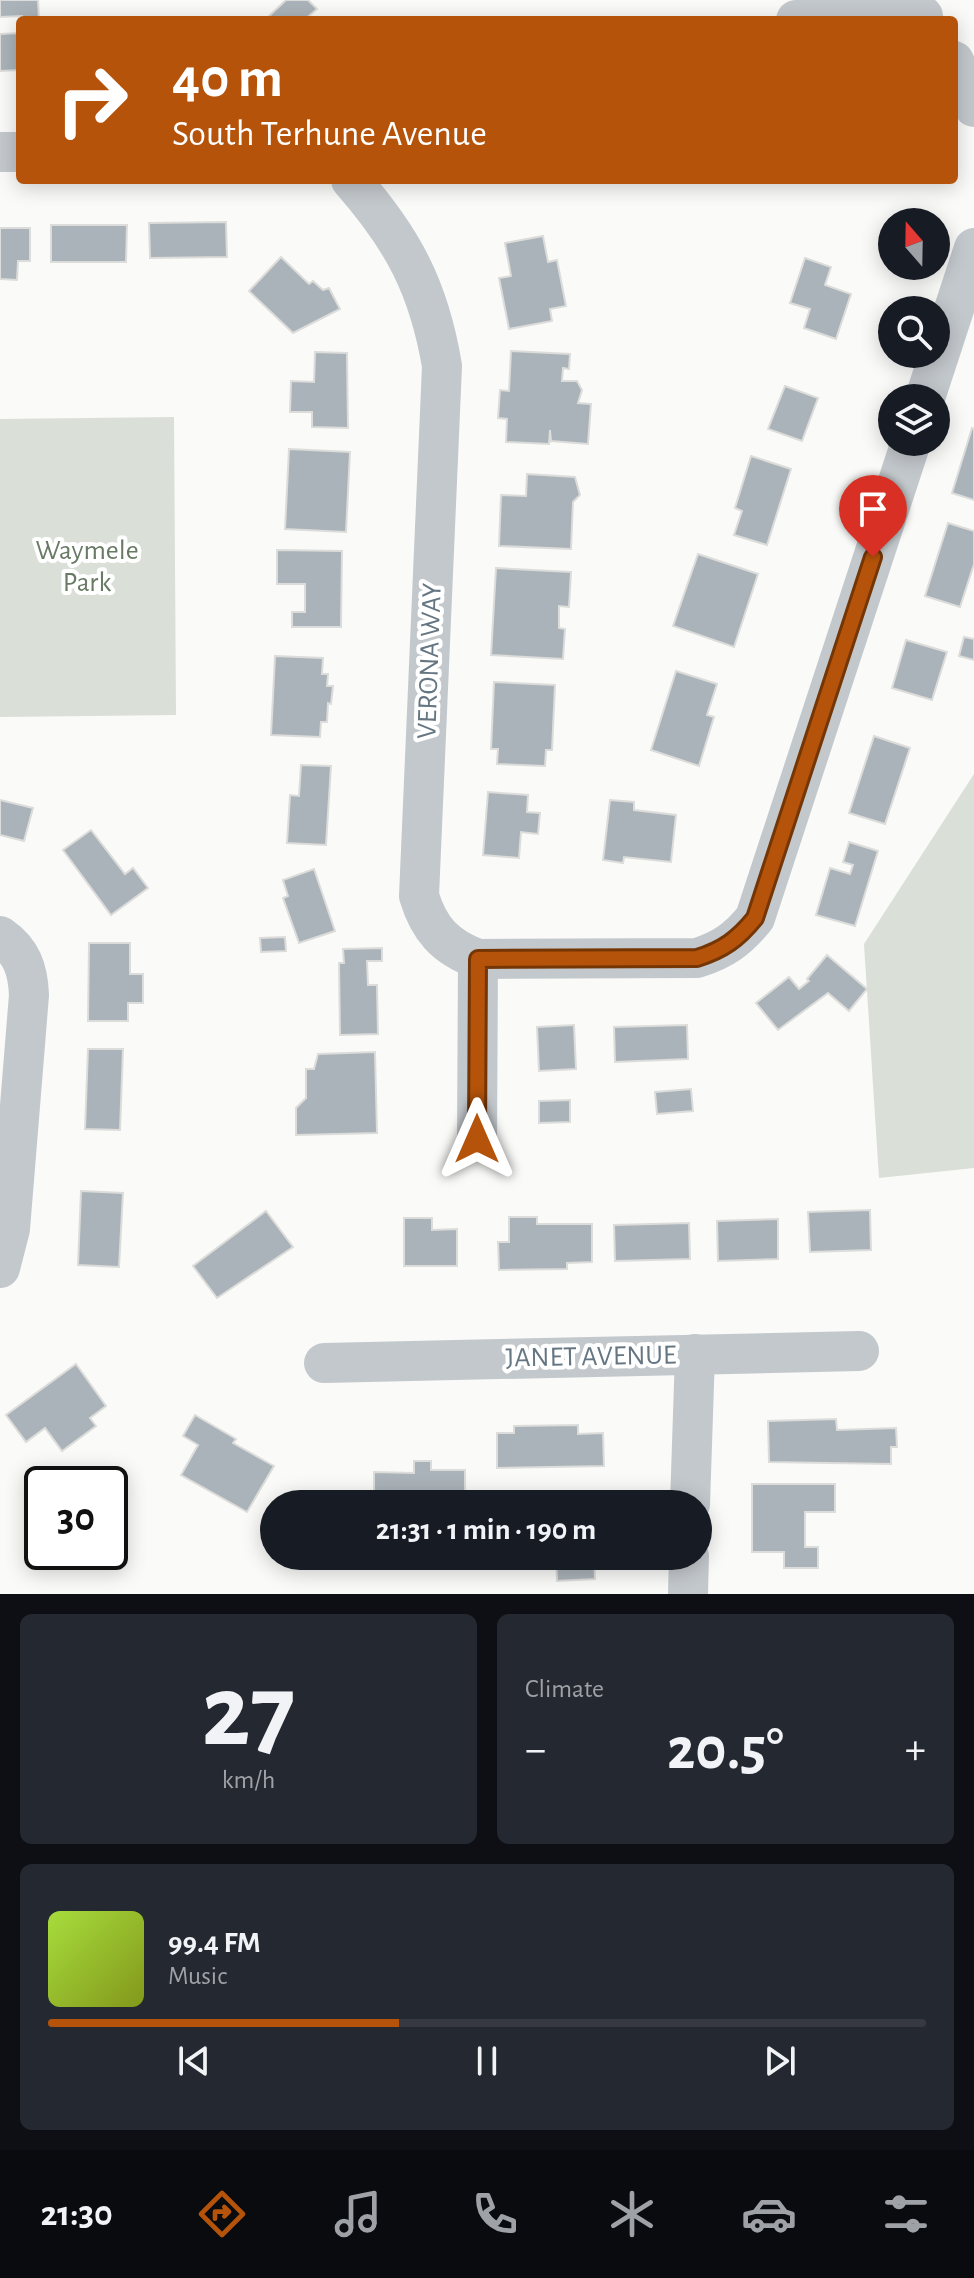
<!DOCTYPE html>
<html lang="en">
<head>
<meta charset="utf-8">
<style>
  body { margin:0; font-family:"Alegreya Sans",sans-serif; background:#242831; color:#f1f3f6; height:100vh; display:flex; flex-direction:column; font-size:30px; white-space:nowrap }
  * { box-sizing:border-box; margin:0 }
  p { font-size:26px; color:#9ea1a6 }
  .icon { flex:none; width:44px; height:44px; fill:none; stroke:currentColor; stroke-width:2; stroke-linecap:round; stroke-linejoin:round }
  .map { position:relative; height:1594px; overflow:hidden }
  .panel { display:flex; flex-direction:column; gap:20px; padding:20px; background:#0d0f14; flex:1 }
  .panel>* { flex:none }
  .banner { position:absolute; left:16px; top:16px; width:942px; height:168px; border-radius:8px; box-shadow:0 4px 20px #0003; background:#b45309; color:#fff; overflow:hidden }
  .needle { width:52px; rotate:340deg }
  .tools { position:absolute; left:878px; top:208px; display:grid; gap:16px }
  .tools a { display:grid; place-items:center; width:72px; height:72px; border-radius:50%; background:#171b24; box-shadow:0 4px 20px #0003; font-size:40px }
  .speed { position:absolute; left:24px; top:1466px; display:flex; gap:16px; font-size:40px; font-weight:700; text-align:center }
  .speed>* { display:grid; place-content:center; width:104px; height:104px; border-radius:50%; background:#171b24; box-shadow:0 4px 20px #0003; line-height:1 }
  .speed .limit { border:4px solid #111; border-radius:12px; background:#fff; color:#111 }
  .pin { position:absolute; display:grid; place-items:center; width:68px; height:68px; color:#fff; margin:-82px -34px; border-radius:50% 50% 50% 0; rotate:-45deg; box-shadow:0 0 8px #0007 }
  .pin .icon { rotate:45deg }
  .me { position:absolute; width:88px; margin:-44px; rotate:0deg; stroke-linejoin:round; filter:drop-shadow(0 0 6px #0008) }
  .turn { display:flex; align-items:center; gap:28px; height:168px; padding:0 24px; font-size:36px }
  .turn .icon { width:104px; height:104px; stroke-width:2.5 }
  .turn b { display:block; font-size:56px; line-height:68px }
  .big { font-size:60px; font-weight:600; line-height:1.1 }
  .panel .card { flex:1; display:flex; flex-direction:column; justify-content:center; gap:12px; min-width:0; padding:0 28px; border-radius:12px; background:#242831 }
  .panel .dial { align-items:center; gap:0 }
  .dial b { font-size:104px; line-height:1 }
  .song { display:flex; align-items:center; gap:24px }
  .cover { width:96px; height:96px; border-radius:12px; background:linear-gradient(135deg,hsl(80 70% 55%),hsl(70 70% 35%)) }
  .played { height:8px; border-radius:4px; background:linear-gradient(90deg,#b45309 40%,#363941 40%) }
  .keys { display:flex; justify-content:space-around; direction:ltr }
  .heat { display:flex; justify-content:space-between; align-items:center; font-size:44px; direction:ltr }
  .panel .tiles { flex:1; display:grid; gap:20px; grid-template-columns:1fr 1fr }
  .card:last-child { grid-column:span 2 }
  .trip { position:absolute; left:260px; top:1490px; width:452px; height:80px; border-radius:40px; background:#171b24; box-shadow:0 4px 20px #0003; font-weight:600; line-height:80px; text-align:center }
  .tab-bar { display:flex; height:128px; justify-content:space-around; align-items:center; background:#090b0e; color:#9ea1a6 }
  .tab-bar .icon { width:56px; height:56px }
  .tab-bar .current { color:#b45309 }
  .tab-bar b { font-size:36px; color:#f1f3f6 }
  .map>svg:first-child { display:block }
</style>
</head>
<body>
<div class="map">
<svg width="974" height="1594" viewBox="0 0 974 1594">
  <rect width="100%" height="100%" fill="#fafaf8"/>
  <g fill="#dadfd7">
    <path d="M174,417L176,715L0,717V419Z"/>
    <path d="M974,774V1168L879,1178L864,944Z"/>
  </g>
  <g fill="#aab3b9" stroke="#dcdcda" stroke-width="2">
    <path d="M0,0H38L39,20H22V16L0,17Z"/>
    <path d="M286,0H308L317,9L304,20H265Z"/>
    <path d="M20,33V70L0,71V34Z"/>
    <path d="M226,222L227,257L150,258L149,223Z"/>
    <path d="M51,225H127L126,262H51Z"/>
    <path d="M0,228H30V261H18L17,280L0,279Z"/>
    <path d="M543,236L548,262L557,260L566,306L550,309L552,321L509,329L499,278L511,276L505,243Z"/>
    <path d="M281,257L309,284L313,281L323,290L329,288L340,309L293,333L249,291Z"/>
    <path d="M805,258L831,267L825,285L851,294L836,339L804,328L810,309L790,303Z"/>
    <path d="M511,351L570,354L569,369L563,368L562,381H577L582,390L578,403L591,404L588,444L551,441L550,430L549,444L506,442L507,419L498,418L500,390L509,391Z"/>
    <path d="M315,352L347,353L348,428L312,427V412H290L291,381L314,382Z"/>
    <path d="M785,386L818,398L802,441L768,429Z"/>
    <path d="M972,428L974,429V500L952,493Z"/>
    <path d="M289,449L350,452L346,532L285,529Z"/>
    <path d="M751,456L791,469L767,545L734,535L742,511L735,508Z"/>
    <path d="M527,474L575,477L580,495L573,502L571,549L499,546L501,495L526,496Z"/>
    <path d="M948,523L974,531V564L960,607L925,596Z"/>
    <path d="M277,550L342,551L341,627H292V612H305V584H277Z"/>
    <path d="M698,554L758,574L734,647L673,626Z"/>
    <path d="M496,568L571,572L569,607L559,606V628L565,629L563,659L491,655Z"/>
    <path d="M964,637L974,639V660L959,656Z"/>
    <path d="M906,640L947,652L932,700L892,688Z"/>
    <path d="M275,656L323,658L322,674H328L327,686H333L331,704L328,703L327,722H321L320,737L271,735Z"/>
    <path d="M676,671L717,684L707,715L714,717L699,766L651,750Z"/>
    <path d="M494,682L555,685L552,750H546L545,766L497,764L498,749H491Z"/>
    <path d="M874,736L910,748L885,824L849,813Z"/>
    <path d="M301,765L331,766L326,845L287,843L290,795L299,796Z"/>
    <path d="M488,792L528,795L527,812L540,813L538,834L521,832L519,858L483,855Z"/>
    <path d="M0,800L33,808L24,841L0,835Z"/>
    <path d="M610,800L634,802V810L676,815L671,862L624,857L623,863L603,860Z"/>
    <path d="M91,830L125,874L133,868L148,888L111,915L63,850Z"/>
    <path d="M849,842L878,851L855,926L816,915L830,868L850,874L853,865L843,862Z"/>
    <path d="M314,869L335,931L299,943L283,898L288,896L283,880Z"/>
    <path d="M285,937L286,951L261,952L260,938Z"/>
    <path d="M89,943H130V974H143V1003H128V1021H88Z"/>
    <path d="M382,948V961H367L368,985H377L378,1034L340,1035L339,963H344L343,949Z"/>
    <path d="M827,955L867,989L849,1011L828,993L778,1030L756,1003L789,977L799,989L809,981L807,979Z"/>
    <path d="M574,1025L576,1069L539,1071L537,1027Z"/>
    <path d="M687,1025L688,1059L615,1062L614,1027Z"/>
    <path d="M88,1049H123L120,1130L85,1129Z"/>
    <path d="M375,1052L377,1133L296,1135V1108L306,1098V1069H314L318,1054Z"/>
    <path d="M691,1089L693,1111L657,1114L655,1092Z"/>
    <path d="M570,1100V1122L539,1123V1101Z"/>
    <path d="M81,1191L123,1193L119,1267L78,1265Z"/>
    <path d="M870,1210L871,1250L810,1252L808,1212Z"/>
    <path d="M266,1211L293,1247L217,1298L193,1266Z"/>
    <path d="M509,1217H537V1224H592V1262L567,1263V1269L499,1270L498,1242H509Z"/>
    <path d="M404,1218H432V1230L457,1229V1266H404Z"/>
    <path d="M778,1219V1259L718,1261L717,1221Z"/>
    <path d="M689,1223L690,1259L615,1261L614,1225Z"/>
    <path d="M76,1364L106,1406L90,1418L96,1426L62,1451L45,1428L26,1442L6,1415Z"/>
    <path d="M195,1415L236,1439L233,1443L274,1466L247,1512L181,1475L198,1445L183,1436Z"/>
    <path d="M836,1419L837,1430L896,1428L897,1447H891V1464L769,1462L768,1421Z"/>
    <path d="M578,1425V1434L603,1433L604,1466L497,1468V1433H514V1426Z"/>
    <path d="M414,1461H431V1470H465V1504H374V1472L414,1473Z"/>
    <path d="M752,1484H835V1512H805V1547H818V1568H784V1552H752Z"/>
    <path d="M593,1499V1504H527V1501Z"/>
    <path d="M556,1556H594L595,1579L557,1581Z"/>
  </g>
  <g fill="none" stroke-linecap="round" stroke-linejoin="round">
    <g stroke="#c3c8cc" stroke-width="40">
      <path d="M796,20L923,16"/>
      <path d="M954,61L974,107"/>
      <path d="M0,152H20"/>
      <path d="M351,180C403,239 429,288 442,366L419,896C429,929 445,947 478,959L697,958C723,950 738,939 755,918L911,442"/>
      <path d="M925,398L974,248"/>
      <path d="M0,936C22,951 28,970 29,995L10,1229L0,1268"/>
      <path d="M477,1139L478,959"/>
      <path d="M324,1363L859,1351"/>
      <path d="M690,1504L695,1354"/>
      <path d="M688,1594L689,1556"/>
    </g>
  </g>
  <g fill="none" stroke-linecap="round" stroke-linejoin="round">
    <g stroke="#753606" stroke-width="20">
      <path id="route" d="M477,1139L478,959L697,958C723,950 738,939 755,918L873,557"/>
    </g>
    <use href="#route" stroke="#b45309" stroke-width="14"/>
  </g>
  <g text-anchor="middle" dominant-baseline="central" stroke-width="8" stroke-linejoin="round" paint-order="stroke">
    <g font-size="28" fill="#687a64" stroke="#fff">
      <text x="87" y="551">Waymele<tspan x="87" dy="32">Park</tspan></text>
    </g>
    <g font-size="28" fill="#657683" stroke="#fff">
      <text transform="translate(430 661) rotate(-88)">VERONA WAY</text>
      <text transform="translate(591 1357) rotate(-1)">JANET AVENUE</text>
    </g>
  </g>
</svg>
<div class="tools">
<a><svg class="needle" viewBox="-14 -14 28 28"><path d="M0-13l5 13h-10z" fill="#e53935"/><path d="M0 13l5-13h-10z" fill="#9ea1a6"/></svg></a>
<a><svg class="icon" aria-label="search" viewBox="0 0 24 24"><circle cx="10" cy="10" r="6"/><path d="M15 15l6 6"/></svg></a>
<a><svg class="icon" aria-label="layers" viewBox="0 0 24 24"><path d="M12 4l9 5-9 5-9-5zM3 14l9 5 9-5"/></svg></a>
</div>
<div class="speed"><div class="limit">30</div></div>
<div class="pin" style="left:873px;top:557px;background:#d93025"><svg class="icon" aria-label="arrive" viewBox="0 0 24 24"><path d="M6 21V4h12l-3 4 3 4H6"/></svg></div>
<svg class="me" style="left:477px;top:1139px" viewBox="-20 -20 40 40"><path d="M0-17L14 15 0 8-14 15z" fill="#b45309" stroke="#fff" stroke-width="4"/></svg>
<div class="trip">21:31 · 1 min · 190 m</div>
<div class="banner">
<div class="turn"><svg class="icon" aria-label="right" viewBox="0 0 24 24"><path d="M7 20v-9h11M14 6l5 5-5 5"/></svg><div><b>40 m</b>South Terhune Avenue</div></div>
</div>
</div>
<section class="panel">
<div class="tiles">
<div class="card dial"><b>27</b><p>km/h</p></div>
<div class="card"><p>Climate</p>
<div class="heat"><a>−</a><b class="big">20.5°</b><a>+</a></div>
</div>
<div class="card">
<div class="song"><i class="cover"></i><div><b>99.4 FM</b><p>Music</p></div></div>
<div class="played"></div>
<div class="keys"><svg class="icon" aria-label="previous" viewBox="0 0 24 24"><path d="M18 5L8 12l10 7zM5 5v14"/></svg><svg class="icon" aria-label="pause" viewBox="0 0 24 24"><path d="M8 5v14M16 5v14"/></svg><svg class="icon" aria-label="next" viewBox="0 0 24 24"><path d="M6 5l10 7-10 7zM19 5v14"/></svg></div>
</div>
</div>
</section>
<nav class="tab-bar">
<b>21:30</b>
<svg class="icon current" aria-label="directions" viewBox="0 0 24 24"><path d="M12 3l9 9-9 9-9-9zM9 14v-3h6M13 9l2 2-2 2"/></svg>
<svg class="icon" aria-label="music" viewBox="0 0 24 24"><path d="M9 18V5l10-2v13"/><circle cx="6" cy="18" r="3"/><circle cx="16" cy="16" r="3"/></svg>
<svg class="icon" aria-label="phone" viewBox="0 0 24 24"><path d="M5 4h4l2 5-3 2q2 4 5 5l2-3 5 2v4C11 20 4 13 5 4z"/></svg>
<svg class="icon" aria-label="climate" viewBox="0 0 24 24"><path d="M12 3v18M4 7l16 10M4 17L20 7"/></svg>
<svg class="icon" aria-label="car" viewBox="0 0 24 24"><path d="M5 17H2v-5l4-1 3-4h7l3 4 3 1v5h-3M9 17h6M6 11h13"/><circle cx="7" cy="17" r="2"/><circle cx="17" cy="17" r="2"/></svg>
<svg class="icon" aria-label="filters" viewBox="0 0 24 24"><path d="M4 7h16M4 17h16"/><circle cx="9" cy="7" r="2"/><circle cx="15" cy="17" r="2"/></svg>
</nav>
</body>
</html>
